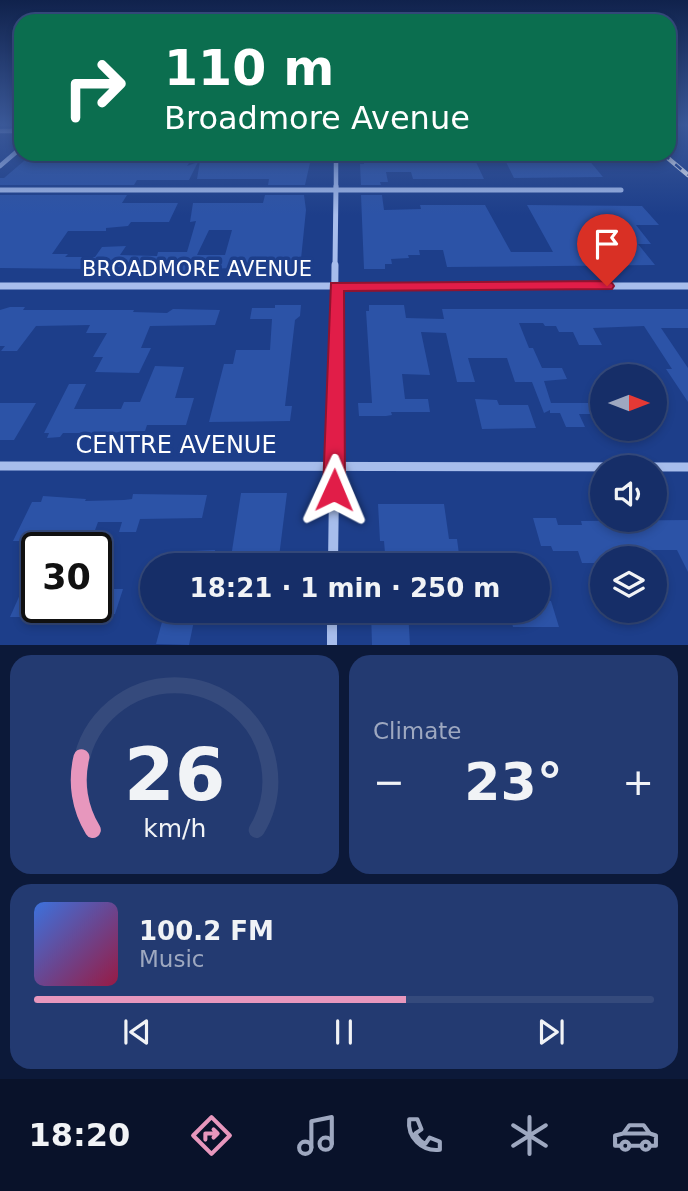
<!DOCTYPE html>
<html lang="en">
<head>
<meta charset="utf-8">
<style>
  body { margin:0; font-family:"DejaVu Sans",sans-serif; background:#233a71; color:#f1f3f6; height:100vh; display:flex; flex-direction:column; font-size:26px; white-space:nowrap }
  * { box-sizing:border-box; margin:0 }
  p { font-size:23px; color:#9ea8c0 }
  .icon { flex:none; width:38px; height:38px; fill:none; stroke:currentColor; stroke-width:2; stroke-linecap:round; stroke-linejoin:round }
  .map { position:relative; height:645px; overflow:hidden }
  .drawer { display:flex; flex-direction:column; gap:10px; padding:10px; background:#0c1939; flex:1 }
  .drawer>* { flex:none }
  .hud { position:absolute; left:14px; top:14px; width:662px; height:147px; border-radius:21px; box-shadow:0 4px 10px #0003,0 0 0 2px #354a7c; background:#0b6e4f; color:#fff; overflow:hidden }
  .needle { width:46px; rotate:90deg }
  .controls { position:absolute; left:590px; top:364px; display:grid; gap:14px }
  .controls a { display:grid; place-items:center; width:77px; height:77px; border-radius:50%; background:#162e68; box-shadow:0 4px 10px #0003,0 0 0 2px #354a7c; font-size:35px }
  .speed { position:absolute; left:21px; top:532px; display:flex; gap:14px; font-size:35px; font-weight:700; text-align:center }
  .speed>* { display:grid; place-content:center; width:91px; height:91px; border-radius:50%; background:#162e68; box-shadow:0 4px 10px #0003,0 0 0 2px #354a7c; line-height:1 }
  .speed .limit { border:4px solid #111; border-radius:10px; background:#fff; color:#111 }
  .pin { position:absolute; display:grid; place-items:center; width:60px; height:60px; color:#fff; margin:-72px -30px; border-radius:50% 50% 50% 0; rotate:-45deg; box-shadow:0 0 7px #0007 }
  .pin .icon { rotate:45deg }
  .me { position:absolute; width:77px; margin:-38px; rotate:1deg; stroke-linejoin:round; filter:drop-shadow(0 0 5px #0008) }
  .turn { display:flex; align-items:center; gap:24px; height:147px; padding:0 35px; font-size:32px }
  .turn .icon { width:91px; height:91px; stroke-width:2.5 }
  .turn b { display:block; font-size:49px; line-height:60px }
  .big { font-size:52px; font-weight:700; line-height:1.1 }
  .drawer .tile { flex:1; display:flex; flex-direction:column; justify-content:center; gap:10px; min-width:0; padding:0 24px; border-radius:21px; background:#233a71 }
  .drawer .dial { align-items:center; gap:0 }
  .dial svg { height:182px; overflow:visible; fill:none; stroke:#354a7c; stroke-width:7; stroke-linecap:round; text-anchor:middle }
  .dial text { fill:#f1f3f6; stroke:none }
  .song { display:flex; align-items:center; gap:21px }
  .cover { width:84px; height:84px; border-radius:10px; background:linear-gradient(135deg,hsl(220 70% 55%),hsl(340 70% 35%)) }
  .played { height:7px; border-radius:4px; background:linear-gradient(90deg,#e797bd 60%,#354a7c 60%) }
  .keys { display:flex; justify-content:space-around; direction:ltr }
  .heat { display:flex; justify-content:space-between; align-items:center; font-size:38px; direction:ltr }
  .drawer .tiles { flex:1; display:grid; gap:10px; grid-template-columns:1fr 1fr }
  .tile:last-child { grid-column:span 2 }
  .trip { position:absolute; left:140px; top:553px; width:410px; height:70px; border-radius:35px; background:#162e68; box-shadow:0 4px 10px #0003,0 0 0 2px #354a7c; font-weight:700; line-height:70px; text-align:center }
  .tab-bar { display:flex; height:112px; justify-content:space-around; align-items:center; background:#09122a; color:#9ea8c0 }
  .tab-bar .icon { width:49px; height:49px }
  .tab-bar .selected { color:#e797bd }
  .tab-bar b { font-size:32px; color:#f1f3f6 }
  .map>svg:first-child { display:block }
</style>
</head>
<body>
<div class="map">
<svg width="688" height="645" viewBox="0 0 688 645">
  <rect width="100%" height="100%" fill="#1d3e8a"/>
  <g fill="#2c53a7" fill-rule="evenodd">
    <path d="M157,154L154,159L191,160L187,166L198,162L189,180H137L134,185H0V178H4L31,155L101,159L104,155Z"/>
    <path d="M215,154H265L264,159H292V157H301V154H312L305,185H268L269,179H197L200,161Z"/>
    <path d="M412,154H425L426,159L475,160L484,179H413L411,172H386L388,182H380L381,185H361L360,164H364V158L414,160Z"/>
    <path d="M545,154L551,159H588L603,177L514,178L505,160H526L523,155Z"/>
    <path d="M0,195H127L122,203H178L169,222H131L128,226L106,228V231H68L52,254H68L65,257H95L102,247L126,246L120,255L157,256L158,252H187L196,221L190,222L193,203H263L265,195H304L306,210L300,269L299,273H275L276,267L198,269L191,266L186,277L180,275L182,266L89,267L87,269L0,268ZM209,230H232L225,255H197Z"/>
    <path d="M361,195H382L384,210L421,209L420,205H485L511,252H553L527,205L642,206L659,225H636L651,244H638L655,265L447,267L443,250H419L420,255H408L409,258L391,259L392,264H385V269H364Z"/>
    <path d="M275,305H301L300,316L295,320L285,406H292L290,421L209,422L224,364H233L236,350H270L272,319H250L252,308H275Z"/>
    <path d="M369,305H404L406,318L444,319L442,309H688V328H661L688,368V402L666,369H672L644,326L593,328L602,345H579L573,332H559L556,326H545L543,323H519L529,348H533L542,368H562L567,379L544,381L551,403H602V414H579L585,427H566L560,413H550V410L544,413L532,382H515L507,358H468L475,382H457L446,333L421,332L430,375L402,374L405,399H428L430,412H391L392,415L386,416H359L358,403H372L366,311H369Z"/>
    <path d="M10,307H25L23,310H134L133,312L167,313L173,309L220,310L215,325L150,326L141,348H151L139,373L95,372L103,357H93L107,333H86L90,325L36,326L17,351H1L5,346H0V310Z"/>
    <path d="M155,366L184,367L175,398H194L186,425H147L145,431L104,433L102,438H88L91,433H63L60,437L47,438L49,433H44L69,384H86L74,409H121L124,402H140Z"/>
    <path d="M475,399L497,400L499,405H528L536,428L482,429Z"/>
    <path d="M0,403H36L14,440H0Z"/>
    <path d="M241,493H287L279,557H231Z"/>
    <path d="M133,494L207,495L202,518L140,519L136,532H119L122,522H98L91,541H70L73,534L34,535L32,541H13L32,502H41L43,496L86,499L85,501L124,500L132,499Z"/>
    <path d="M378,504H444L449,539H457L460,562H448V565H386L384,541H380Z"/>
    <path d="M533,518H556L558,525H582L581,521L688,520V572L677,550H651L654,557H641L638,550H614L617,558H602V563H582L578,551H553L551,546H541Z"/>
    <path d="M215,550L212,565H188L191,551Z"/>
    <path d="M37,589L26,617H10L22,590Z"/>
    <path d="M109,589H123L115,614H101Z"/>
    <path d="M537,600L551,601L559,627H513L509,611H537Z"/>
    <path d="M86,608L81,623L61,624L66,609Z"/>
    <path d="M165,611H196L189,645L156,644Z"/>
    <path d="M241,611H277L276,624H239Z"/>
    <path d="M371,611H408L410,645H372Z"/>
  </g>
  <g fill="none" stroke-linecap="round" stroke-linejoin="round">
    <g stroke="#a7bdec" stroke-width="4.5">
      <path d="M0,131H21"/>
      <path d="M0,166L21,148"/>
      <path d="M336,188V154"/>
    </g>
    <g stroke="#a7bdec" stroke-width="5">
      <path d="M0,190H621"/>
      <path d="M335,267L336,186"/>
    </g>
    <g stroke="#a7bdec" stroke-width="7">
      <path d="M0,286H688"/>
      <path d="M334,366L335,265"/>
    </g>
    <g stroke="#a7bdec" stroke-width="9">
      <path d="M0,466L688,467"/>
      <path d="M334,490V364"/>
    </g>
    <g stroke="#a7bdec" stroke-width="10">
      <path d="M333,565L334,488"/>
      <path d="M332,611V645"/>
    </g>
    <g stroke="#fff" stroke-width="4.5">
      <path id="rail" d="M663,154L688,175"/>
    </g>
    <use href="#rail" stroke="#1d3e8a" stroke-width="2.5" stroke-dasharray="8" stroke-linecap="butt"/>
  </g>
  <linearGradient id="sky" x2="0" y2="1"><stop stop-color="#10224c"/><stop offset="0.58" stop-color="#3a5898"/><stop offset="1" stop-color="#3a5898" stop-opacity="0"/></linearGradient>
  <rect width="688" height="215" fill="url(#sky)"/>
  <path fill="#e11d48" stroke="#92132f" stroke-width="2" d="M607,281L612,283L614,286L612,289L344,291L345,490L341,497L334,500L326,497L323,490L331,283Z"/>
  <g text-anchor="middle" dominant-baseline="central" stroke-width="7" stroke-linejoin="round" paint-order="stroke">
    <g font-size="21" fill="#fff" stroke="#1d3e8a">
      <text x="197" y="269">BROADMORE AVENUE</text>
    </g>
    <g font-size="24" fill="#fff" stroke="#1d3e8a">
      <text x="176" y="445">CENTRE AVENUE</text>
    </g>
  </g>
</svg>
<div class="controls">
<a><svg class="needle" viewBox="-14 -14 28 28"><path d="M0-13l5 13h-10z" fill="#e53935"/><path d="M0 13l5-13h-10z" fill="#9ea8c0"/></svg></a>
<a><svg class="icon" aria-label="sound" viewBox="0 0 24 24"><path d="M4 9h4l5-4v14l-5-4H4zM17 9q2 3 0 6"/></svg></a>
<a><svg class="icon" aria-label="layers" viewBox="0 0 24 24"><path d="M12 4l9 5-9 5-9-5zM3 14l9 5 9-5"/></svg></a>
</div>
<div class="speed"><div class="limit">30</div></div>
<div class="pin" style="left:607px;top:286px;background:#d93025"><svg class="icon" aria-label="arrive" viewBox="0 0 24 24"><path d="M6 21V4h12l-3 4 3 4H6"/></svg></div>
<svg class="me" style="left:334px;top:490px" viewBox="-20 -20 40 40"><path d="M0-17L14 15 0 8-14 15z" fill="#e11d48" stroke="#fff" stroke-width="4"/></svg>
<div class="trip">18:21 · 1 min · 250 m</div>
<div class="hud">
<div class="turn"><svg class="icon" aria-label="right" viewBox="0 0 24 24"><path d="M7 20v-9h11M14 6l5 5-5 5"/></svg><div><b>110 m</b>Broadmore Avenue</div></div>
</div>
</div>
<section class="drawer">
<div class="tiles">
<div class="tile dial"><svg viewBox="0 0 100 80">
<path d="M14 69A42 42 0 1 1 86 69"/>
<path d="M14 69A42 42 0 0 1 9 37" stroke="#e797bd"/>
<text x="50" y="56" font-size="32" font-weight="700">26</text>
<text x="50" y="72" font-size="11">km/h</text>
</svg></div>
<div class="tile"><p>Climate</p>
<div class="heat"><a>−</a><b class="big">23°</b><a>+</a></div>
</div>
<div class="tile">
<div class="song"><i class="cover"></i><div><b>100.2 FM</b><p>Music</p></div></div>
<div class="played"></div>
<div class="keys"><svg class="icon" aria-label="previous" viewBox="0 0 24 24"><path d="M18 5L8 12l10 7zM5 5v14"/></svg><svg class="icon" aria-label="pause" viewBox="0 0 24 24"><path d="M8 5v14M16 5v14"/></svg><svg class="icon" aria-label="next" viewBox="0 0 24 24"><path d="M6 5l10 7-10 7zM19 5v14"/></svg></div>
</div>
</div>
</section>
<nav class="tab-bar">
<b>18:20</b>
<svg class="icon selected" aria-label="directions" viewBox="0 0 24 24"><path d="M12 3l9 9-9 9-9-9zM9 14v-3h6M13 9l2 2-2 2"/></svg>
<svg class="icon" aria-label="music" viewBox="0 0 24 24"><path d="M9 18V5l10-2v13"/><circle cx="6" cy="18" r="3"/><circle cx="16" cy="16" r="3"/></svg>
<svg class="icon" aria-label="phone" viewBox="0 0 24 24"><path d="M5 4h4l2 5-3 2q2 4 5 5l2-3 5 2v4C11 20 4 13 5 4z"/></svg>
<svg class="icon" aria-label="climate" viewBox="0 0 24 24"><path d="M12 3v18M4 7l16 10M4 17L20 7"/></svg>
<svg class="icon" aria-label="car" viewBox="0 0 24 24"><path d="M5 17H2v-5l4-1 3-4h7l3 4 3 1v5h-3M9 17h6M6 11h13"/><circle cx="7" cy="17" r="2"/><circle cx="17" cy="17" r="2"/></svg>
</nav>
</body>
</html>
